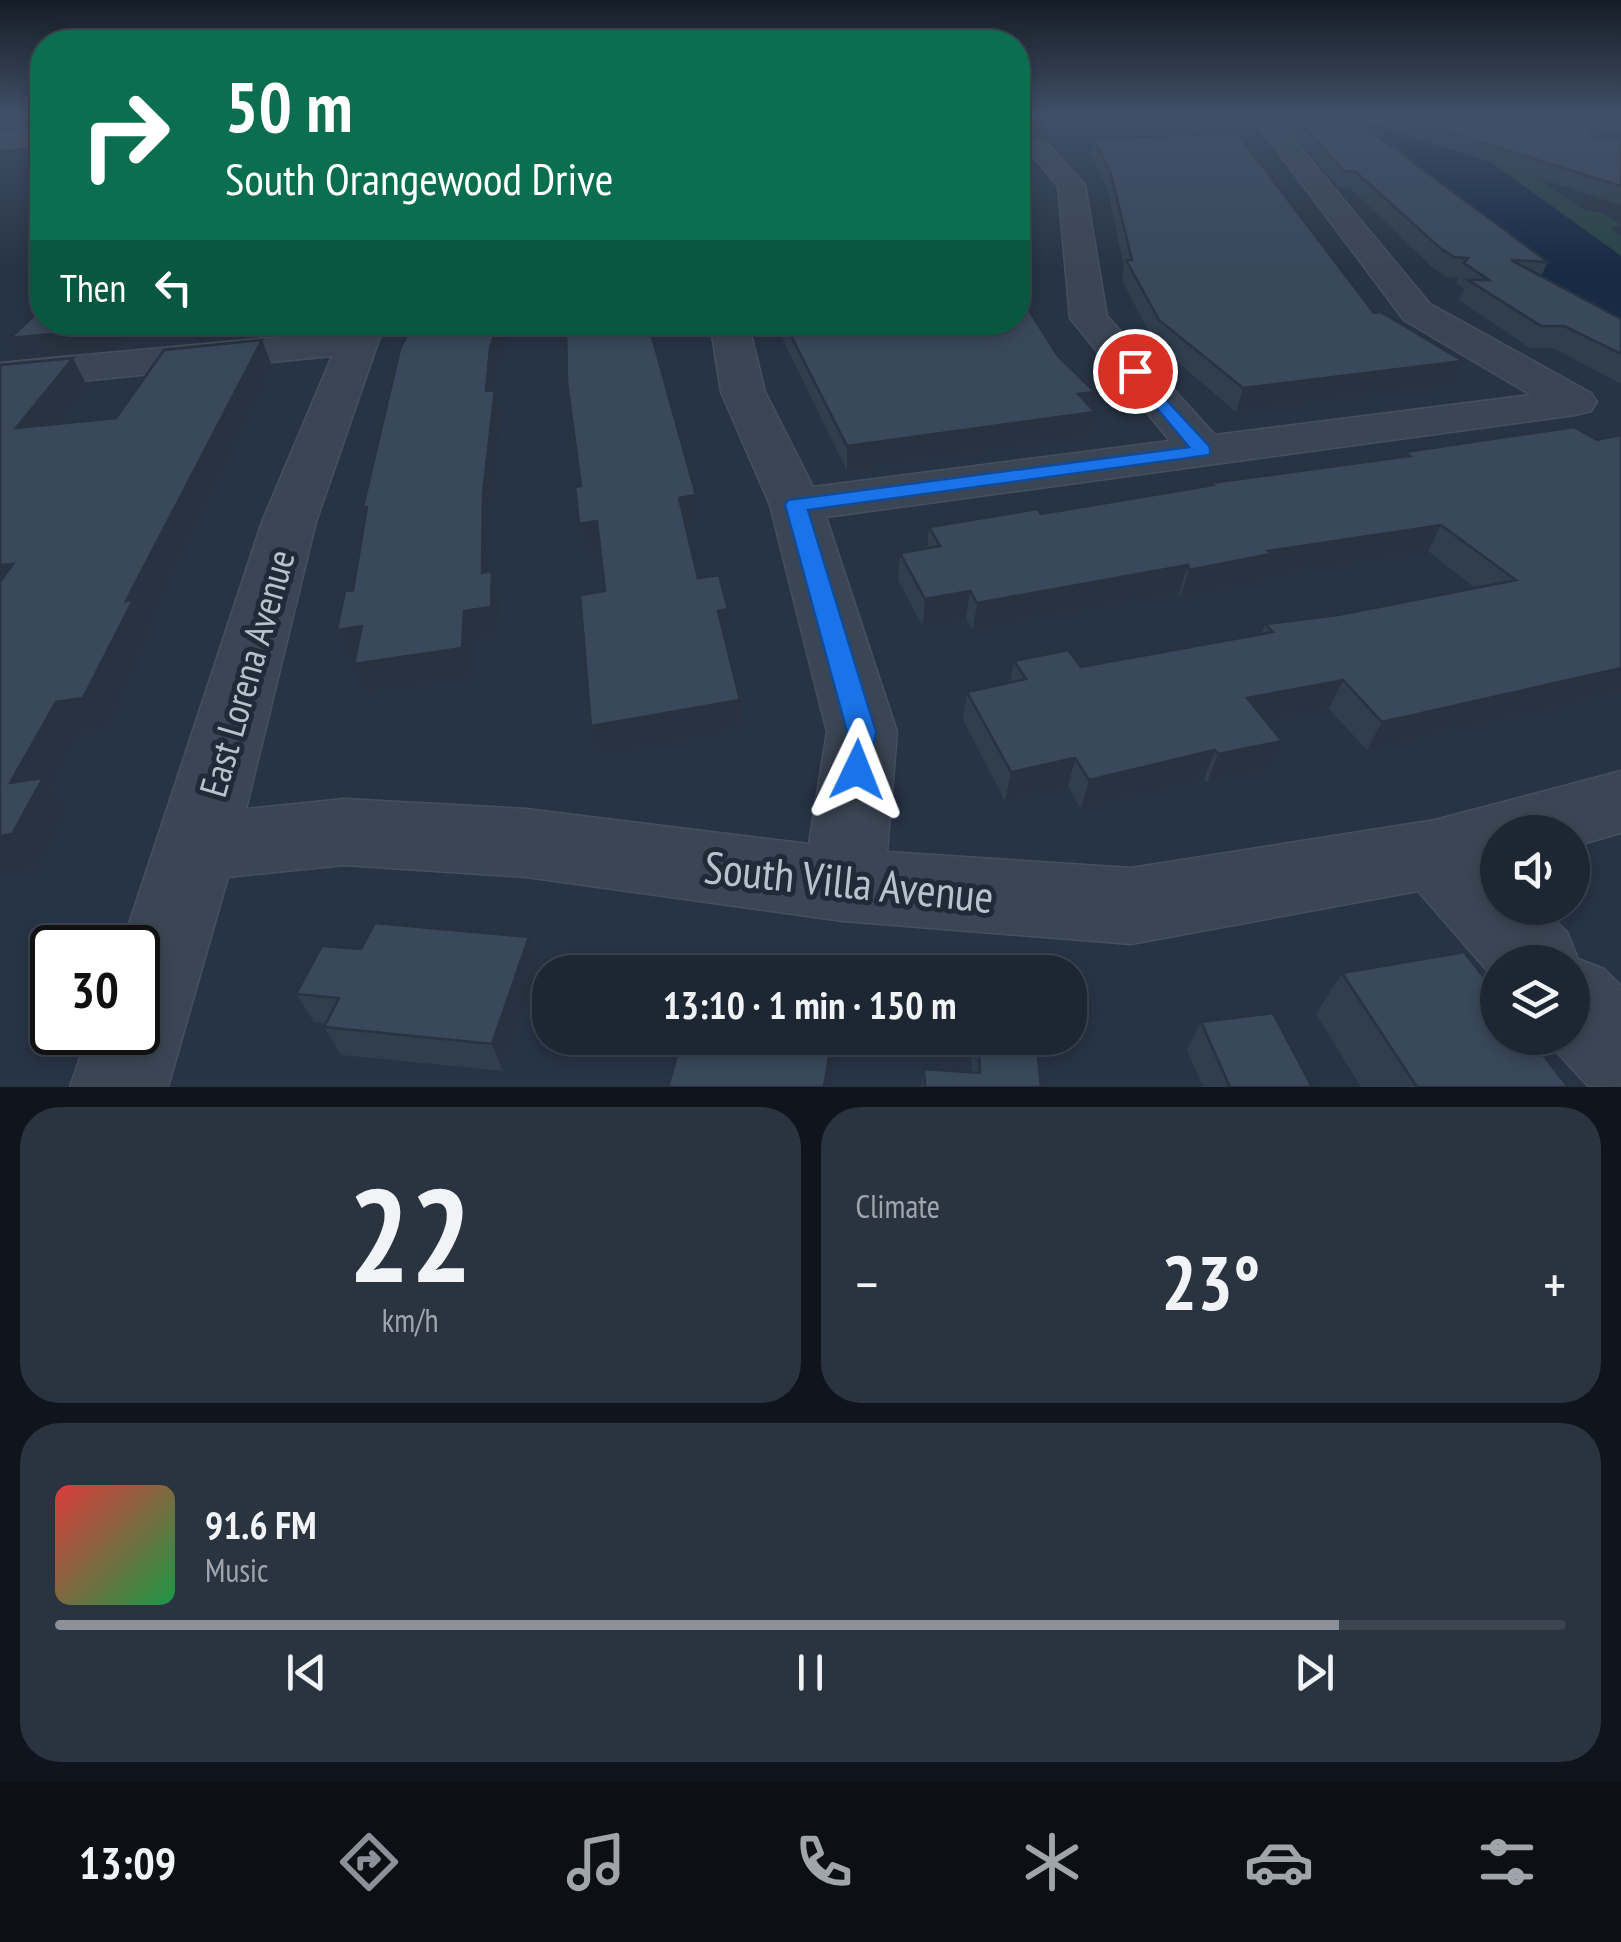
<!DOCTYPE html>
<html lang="en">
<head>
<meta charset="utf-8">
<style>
  body { margin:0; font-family:"PT Sans Narrow",sans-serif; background:#2a3340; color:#f1f3f6; height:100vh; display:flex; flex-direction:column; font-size:38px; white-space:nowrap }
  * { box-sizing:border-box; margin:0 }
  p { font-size:32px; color:#a0a5ac }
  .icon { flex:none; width:55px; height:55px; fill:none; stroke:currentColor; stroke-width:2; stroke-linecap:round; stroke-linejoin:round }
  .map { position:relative; height:1087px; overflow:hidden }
  .details { display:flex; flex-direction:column; gap:20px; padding:20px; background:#10151d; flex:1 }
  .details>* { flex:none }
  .guide { position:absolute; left:30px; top:30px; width:1000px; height:305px; border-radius:40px; box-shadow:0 5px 15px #0003,0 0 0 2px #3b444f; background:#0b6e4f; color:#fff; overflow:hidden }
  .fabs { position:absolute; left:1480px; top:815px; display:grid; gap:20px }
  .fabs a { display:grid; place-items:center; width:110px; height:110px; border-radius:50%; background:#1d2734; box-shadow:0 5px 15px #0003,0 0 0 2px #3b444f; font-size:50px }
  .speed { position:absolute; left:30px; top:925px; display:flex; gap:20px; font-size:50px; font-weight:700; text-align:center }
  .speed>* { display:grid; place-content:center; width:130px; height:130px; border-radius:50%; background:#1d2734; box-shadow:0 5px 15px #0003,0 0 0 2px #3b444f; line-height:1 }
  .speed .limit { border:5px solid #111; border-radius:15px; background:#fff; color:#111 }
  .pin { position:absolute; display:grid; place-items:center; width:85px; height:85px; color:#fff; margin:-42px; border:5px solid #fff; border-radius:50%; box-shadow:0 2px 10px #0007 }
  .me { position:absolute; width:110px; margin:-55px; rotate:2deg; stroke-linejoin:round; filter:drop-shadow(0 0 8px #0008) }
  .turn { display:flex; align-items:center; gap:35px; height:210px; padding:0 30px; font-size:45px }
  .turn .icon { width:130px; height:130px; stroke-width:2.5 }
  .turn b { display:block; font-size:70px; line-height:85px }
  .then { display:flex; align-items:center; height:95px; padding:0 30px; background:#0003; gap:20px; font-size:38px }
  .big { font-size:75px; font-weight:600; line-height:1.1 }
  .details .tile { flex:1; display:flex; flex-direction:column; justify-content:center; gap:15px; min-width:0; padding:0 35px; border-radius:40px; background:#2a3340 }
  .details .dial { align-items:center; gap:0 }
  .dial b { font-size:130px; line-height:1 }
  .song { display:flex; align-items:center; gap:30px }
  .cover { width:120px; height:120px; border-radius:15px; background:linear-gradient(135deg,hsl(0 70% 55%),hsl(140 70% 35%)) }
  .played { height:10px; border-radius:5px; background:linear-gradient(90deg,#8c9099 85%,#3b444f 85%) }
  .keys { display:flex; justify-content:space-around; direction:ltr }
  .heat { display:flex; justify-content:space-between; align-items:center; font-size:55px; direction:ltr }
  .details .tiles { flex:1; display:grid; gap:20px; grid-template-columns:1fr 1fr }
  .tile:last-child { grid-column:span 2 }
  .trip { position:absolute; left:532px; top:955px; width:555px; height:100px; border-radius:40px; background:#1d2734; box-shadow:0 5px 15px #0003,0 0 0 2px #3b444f; font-weight:600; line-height:100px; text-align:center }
  .menu { display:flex; height:160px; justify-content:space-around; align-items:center; background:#0c1015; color:#a0a5ac }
  .menu .icon { width:70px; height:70px }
  .menu .on { color:#8c9099 }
  .menu b { font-size:45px; color:#f1f3f6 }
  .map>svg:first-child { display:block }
</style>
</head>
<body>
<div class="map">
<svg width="1621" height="1087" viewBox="0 0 1621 1087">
  <rect width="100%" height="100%" fill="#273445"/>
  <path fill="#294346" d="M1461,141L1484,142L1582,209L1603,213L1621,225L1611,228L1621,236V256Z"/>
  <path fill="#182b45" d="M1364,116L1461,141L1621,256V334L1571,303Z"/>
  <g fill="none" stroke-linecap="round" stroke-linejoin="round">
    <g stroke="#454f5e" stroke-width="3">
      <g id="minor">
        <path d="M1251,116H1274L1430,304L1591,393L1597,402L1591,411L1575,415L826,517L897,732L887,852L1131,868L1435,820L1621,771V833L1572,847V832H1498V908H1542L1567,932L1578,959L1604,969L1621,986V1087L1588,1086L1544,1038H1572V962H1498V983L1418,891L1131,944L843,921L526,877L344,865L228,877L168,1087H70L89,1032H138V948H121L262,522L332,356L0,389V363L345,331L351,322H389L378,342L316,522L246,809L344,799L526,809L809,844L827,732L770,505L721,392L710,322H748L765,392L813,487L1170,441L1070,318L1058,186L1025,147L1037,140L1046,142L1085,185L1107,316L1215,435L1531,395L1404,320Z"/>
        <path d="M42,131V145L0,148V134Z"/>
      </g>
    </g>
    <use href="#minor" fill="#3b4655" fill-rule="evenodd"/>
  </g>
  <g fill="#313e4e">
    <path d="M1018,116H1256L1254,126H1172Z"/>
    <path d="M1277,116H1621V131L1596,132L1593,134L1601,139L1621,137V205L1351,117L1548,262L1541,276L1621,319V384L1553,348H1530L1459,300L1464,289L1456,283L1458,278L1446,277L1432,267L1350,188H1339Z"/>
    <path d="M1094,139L1374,313L1453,384L1236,412L1154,342L1122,280L1124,267L1108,191L1091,154Z"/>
    <path d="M778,322H1018L1091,408L1090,436L847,471L784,342Z"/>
    <path d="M1574,427L1621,692L1367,750L1329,709L1266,721L1282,741L1269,770L1207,783L1204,779L1081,809L1068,787L1005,801L963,720L967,692L1010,683L1014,661L1081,667L1261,635L1265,624L1338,615L1475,588L1428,551L1262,578L1261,581L1180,597L1179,593L973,630L966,619L923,627L898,580L900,553L927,548L929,527L1041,514L1209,486L1210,483L1403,457L1405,452Z"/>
    <path d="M538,966L503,1071L341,1055L324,1027L326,1023L314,1022L296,994Z"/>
    <path d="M1342,973L1568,1087H1361L1316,1014Z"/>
    <path d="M1201,1022L1312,1087H1203L1187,1050Z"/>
    <path d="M974,1038H1036L1041,1087H921L924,1069L972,1072L971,1053Z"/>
  </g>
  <g fill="#283240">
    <path d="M1111,116H1174L1172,126L1018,137V123Z"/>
    <path d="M1602,118L1596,132L1582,140L1589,126Z"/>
    <path d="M112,322H137L115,349L21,357L10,338Z"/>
    <path d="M191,322H292L287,333L198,341Z"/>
    <path d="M499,322H507L506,338L495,371L492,415L486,391L490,348Z"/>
    <path d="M262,340L272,366L147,626L150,631L105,730L78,734L50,787L67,810L39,867L0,873V836L10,783L56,702L126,601Z"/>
    <path d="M73,358L86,384L33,456L16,428Z"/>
    <path d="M1463,361L1453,384L1236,412L1243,388Z"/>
    <path d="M495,390L501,414L489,519L490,600L482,573L483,493Z"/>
    <path d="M1095,392L1091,412H1095L1090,436L847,471V446L1078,394Z"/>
    <path d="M696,495L698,522L681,524L679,498Z"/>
    <path d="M597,521L601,547L584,550L579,524Z"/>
    <path d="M1441,525L1428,551L1262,578L1261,581L1180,597L1189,570L1268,551Z"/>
    <path d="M13,564L0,599V565Z"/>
    <path d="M1188,565L1179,593L973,630L977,603Z"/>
    <path d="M492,571L499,599L498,635L473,639L471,676L366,693L354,664Z"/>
    <path d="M970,591L966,619L923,627L925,599Z"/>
    <path d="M728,609L730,637L721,639L718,611Z"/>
    <path d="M362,626L373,654L348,658L337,630Z"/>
    <path d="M1621,668V692L1367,750L1382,722Z"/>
    <path d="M1343,680L1329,709L1236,727L1247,698Z"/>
    <path d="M740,700L741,729L597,755L591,726Z"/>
    <path d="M1282,741L1269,770L1207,783L1218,754Z"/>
    <path d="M1215,750L1204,779L1081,809L1089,780Z"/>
    <path d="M1075,758L1068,787L1005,801L1011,772Z"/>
    <path d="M529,937L538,966L503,1071L492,1044Z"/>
    <path d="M832,1038H838L829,1087H824Z"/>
  </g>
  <g fill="#39485b" stroke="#283240" stroke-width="2.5">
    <path d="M1018,116H1111L1018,123Z"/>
    <path d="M1294,116H1350L1548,262L1511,260L1621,319V354L1564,326H1541L1468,280H1489L1464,263L1468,258L1454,257L1440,248L1356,172L1344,171Z"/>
    <path d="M1396,116H1621V118H1602L1589,126V132L1601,139L1621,137V186Z"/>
    <path d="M1237,133L1374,313L1381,312L1463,361L1243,388L1159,320L1126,260H1132L1111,174L1094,139Z"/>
    <path d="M1018,293L1058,356L1095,392L1078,394L1095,412L847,446L784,322H1018Z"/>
    <path d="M42,308V322H112L106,329L10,338Z"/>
    <path d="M414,322H499L490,348L486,391L495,390L483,493L482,573L492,571L491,607L464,611L462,648L354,664L362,626L337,630L345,591L353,590L367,507H363L400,349Z"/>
    <path d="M566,322H648L696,495L679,498L698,578L719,575L728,609L718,611L740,700L591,726L580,595L605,591L597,521L579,524L575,487L581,486L567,382Z"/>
    <path d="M262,340L126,601L133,600L83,698L56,702L10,783L43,778L12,834L0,836V582L13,564L0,565V365L73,358L16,428L116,418L164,350Z"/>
    <path d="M1574,427L1597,440L1621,435V668L1382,722L1343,680L1247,698L1282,741L1218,754L1215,750L1089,780L1075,758L1011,772L967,692L1026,679L1014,661L1068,650L1081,667L1273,632L1265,624L1338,615L1516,580L1441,525L1268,551L1271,554L1189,570L1188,565L977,603L970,591L925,599L900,553L940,546L929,527L1037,509L1041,514L1213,485L1210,483L1410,456L1405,452Z"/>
    <path d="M375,923L529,937L492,1044L324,1027L339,998L296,994L322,946L361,949Z"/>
    <path d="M1464,952L1498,995V1038H1530L1568,1087H1417L1342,973Z"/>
    <path d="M765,959L839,972H762Z"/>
    <path d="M1273,1013L1312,1087H1230L1201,1022Z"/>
    <path d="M682,1038H832L824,1087H668Z"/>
    <path d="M978,1038H1036L1041,1087H925L924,1069L980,1073Z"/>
  </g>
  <linearGradient id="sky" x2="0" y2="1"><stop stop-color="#151d26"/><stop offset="0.43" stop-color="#415068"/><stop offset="1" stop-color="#415068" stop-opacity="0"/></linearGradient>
  <rect width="1621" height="268" fill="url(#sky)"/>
  <path fill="#1a73e8" stroke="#114b97" stroke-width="2.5" d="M1135,366L1210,447V455L808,510L876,732L867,778H846L842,770L847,732L785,505L788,500L1189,447L1126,371Z"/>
  <g text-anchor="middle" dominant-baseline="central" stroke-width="10" stroke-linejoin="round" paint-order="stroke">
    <g font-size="38" fill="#b9c1ce" stroke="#202b3a">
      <text transform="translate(246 673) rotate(-74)">East Lorena Avenue</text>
    </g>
    <g font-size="45" fill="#b9c1ce" stroke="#202b3a">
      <text transform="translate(849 881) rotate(6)">South Villa Avenue</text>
    </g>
  </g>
</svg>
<div class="fabs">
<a><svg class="icon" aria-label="sound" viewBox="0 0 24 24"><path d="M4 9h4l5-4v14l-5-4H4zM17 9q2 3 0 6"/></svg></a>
<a><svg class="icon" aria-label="layers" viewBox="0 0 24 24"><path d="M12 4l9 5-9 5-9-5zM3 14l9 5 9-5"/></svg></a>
</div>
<div class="speed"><div class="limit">30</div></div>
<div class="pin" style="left:1135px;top:371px;background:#d93025"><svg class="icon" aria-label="arrive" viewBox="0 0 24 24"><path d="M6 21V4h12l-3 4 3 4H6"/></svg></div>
<svg class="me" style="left:857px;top:770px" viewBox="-20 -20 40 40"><path d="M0-17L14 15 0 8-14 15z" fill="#1a73e8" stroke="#fff" stroke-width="4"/></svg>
<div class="trip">13:10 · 1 min · 150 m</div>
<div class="guide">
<div class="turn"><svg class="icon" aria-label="right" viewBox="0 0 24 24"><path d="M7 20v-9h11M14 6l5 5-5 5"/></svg><div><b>50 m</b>South Orangewood Drive</div></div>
<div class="then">Then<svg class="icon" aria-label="left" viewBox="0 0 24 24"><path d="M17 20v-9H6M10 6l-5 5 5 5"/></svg></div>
</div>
</div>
<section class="details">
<div class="tiles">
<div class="tile dial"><b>22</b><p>km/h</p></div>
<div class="tile"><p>Climate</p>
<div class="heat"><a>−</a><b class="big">23°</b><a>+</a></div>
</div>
<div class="tile">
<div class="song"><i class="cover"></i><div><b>91.6 FM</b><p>Music</p></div></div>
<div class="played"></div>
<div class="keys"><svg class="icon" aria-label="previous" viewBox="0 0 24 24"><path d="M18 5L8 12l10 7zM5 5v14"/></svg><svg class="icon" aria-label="pause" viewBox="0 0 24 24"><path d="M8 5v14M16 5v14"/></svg><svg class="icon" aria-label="next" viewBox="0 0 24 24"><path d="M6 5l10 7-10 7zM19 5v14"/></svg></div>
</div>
</div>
</section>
<nav class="menu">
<b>13:09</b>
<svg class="icon on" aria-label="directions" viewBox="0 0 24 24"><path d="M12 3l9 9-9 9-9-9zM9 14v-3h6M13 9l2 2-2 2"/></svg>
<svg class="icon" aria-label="music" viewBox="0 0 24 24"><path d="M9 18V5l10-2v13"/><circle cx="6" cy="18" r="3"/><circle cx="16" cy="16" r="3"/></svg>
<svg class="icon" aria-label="phone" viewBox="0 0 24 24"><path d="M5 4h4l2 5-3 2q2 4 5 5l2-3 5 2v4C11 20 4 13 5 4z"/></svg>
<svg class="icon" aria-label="climate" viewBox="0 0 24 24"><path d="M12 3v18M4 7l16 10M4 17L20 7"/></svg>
<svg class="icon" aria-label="car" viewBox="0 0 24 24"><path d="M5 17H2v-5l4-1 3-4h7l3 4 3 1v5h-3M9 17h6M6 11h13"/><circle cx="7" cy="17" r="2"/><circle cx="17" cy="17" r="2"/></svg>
<svg class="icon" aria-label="filters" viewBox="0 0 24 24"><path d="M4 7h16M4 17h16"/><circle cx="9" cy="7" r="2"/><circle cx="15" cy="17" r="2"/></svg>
</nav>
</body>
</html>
